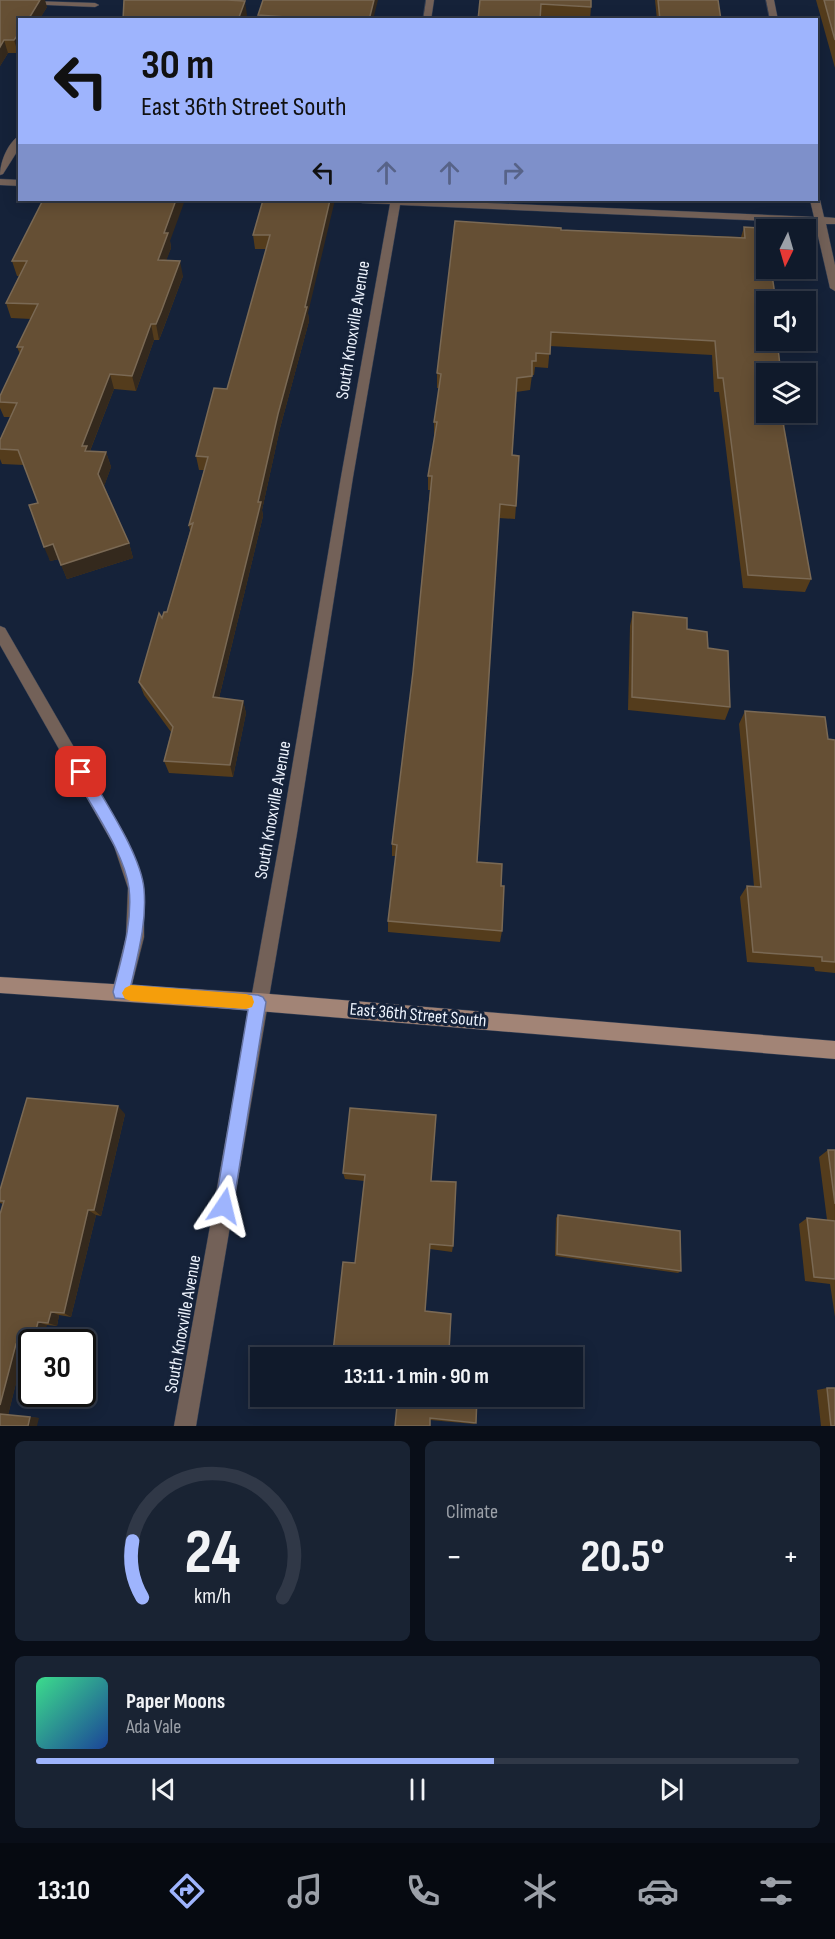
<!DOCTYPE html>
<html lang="en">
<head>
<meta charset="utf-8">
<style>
  body { margin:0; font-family:"Sofia Sans Condensed",sans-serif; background:#192333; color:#f1f3f6; height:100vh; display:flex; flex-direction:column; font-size:22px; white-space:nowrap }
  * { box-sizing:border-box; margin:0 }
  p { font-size:20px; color:#9ca1a9 }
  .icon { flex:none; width:33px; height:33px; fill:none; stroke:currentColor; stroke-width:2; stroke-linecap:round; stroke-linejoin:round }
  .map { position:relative; height:1426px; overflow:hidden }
  .details { display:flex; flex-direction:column; gap:15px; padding:15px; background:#090e18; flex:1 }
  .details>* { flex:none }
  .banner { position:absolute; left:18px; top:18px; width:800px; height:183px; border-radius:0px; box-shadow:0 3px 15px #0003,0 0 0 2px #303847; background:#9eb4fd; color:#111; overflow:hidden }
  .needle { width:39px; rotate:185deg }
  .tools { position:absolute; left:756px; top:219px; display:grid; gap:12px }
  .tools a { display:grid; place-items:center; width:60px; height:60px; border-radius:0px; background:#101a2b; box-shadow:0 3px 15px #0003,0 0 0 2px #303847; font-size:30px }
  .speed { position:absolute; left:18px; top:1329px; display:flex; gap:12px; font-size:30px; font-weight:700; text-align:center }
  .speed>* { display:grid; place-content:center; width:78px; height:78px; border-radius:50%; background:#101a2b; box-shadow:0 3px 15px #0003,0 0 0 2px #303847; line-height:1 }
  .speed .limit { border:3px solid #111; border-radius:9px; background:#fff; color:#111 }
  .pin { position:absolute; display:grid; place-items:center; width:51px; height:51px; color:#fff; margin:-26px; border-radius:12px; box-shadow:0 3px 9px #0006 }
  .me { position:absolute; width:66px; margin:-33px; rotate:10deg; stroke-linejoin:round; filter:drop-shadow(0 0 4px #0008) }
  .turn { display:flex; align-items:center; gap:21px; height:126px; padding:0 24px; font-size:27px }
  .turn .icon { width:78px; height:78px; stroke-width:2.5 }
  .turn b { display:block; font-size:42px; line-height:51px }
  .lanes { display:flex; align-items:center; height:57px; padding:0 24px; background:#0003; justify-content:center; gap:30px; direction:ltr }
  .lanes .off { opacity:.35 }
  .big { font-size:45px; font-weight:700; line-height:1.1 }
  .details .widget { flex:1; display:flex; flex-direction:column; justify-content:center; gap:9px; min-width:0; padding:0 21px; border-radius:9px; background:#192333 }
  .details .dial { align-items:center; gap:0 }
  .dial svg { height:156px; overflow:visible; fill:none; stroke:#303847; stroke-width:7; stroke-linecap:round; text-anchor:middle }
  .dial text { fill:#f1f3f6; stroke:none }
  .song { display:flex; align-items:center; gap:18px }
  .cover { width:72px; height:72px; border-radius:9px; background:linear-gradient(135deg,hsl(150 70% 55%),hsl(220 70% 35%)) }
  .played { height:6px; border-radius:3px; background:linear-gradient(90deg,#9eb4fd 60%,#303847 60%) }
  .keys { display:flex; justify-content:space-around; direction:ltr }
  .heat { display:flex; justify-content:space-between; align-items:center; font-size:33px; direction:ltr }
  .details .tiles { flex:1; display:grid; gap:15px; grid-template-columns:1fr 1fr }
  .widget:last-child { grid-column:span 2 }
  .trip { position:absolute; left:250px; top:1347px; width:333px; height:60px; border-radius:0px; background:#101a2b; box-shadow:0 3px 15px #0003,0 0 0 2px #303847; font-weight:700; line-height:60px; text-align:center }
  .tab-bar { display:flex; height:96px; justify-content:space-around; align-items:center; background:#060a11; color:#9ca1a9 }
  .tab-bar .icon { width:42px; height:42px }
  .tab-bar .active { color:#9eb4fd }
  .tab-bar b { font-size:27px; color:#f1f3f6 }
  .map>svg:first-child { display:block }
</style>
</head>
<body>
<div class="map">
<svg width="835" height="1426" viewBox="0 0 835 1426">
  <rect width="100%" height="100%" fill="#152239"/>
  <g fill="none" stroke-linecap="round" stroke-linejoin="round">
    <g stroke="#333f54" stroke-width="1">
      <g id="street">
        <path d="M0,0L95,3L99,5L95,7L0,3Z"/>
        <path d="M426,0H434L431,20H423Z"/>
        <path d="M766,0H774L778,20H770Z"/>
        <path d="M20,135V147L3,174L0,175C0,162 8,142 20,135Z"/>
        <path d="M0,179L20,180V186L0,185Z"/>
        <path d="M816,197L820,200L824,217L835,218V224H826L835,265V291L830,288L815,223L400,205L353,477L297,833L196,1426H174L281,833L341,477L390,204L362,203L357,200H419L814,217L810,200H816Z"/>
        <path d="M0,626L5,628L127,839L144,888V937L130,992L127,998L121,1001L115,998L112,992L126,937L128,888L114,846L0,645Z"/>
      </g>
    </g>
    <g stroke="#333f54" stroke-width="1">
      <path id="secondary" d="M0,977L258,993L835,1041V1059L258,1011L0,993Z"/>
    </g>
    <use href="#street" fill="#736158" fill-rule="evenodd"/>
    <use href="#secondary" fill="#a28476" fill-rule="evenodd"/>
  </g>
  <g fill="#543c1c">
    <path d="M0,0L47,7L18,53H8L0,66Z"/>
    <path d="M480,0L591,7L590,20L541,17Z"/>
    <path d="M655,0H718L721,20H657Z"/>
    <path d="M816,0H835V68Z"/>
    <path d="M258,15L373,20H258Z"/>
    <path d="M263,200L308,313L309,321L280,428L262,510L263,516L219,698L243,701L246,713L233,777L169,773L164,761L171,732L144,695L139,682L162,618L167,612L190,531L189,525L204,470H199L196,456L227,389L266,249H255L253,235Z"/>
    <path d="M744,227L766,268H784L780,280H773L766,340H779L778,345L787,418L784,427L811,579L805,592L743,588L719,392H714L712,355L550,346L548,368L535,367L534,375H532L530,390L516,392L512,455L516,506L515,519L499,518L477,862L501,886L502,931L500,942L388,932V921L396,856H392V844L413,672L430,490H428V476L435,436H434V422L439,388H437V373L561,230L741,237Z"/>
    <path d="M170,241L171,248L166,260L183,276L164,327L159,340H154L136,391L114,389L90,451L106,452L111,467L104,486L129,543L133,558L67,579L59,559L50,561L38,503L24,465L2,464L0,459V440L11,417H4L0,408V396L20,354L17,347L31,319L11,318L6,303L19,276H17L12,261Z"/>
    <path d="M633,612L687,629L708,648L730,707L725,720L628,710L630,626Z"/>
    <path d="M745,711L828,739L835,740V973L815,971L814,967L747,962L740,897L747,886H754L739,724Z"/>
    <path d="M125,1114L101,1216L96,1215L71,1317L59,1315L57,1326L47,1325L32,1342V1347H25L8,1415L39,1418L0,1426L3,1204L0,1203V1190Z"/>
    <path d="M828,1150H835V1317L830,1284L805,1281L799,1224L807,1218L827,1220L819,1157Z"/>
    <path d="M343,1173L432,1181L453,1246L452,1252L430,1249L351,1356L335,1354L333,1352L355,1263L364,1181L345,1179Z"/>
    <path d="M558,1215L681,1271L678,1273L555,1256L556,1218Z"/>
    <path d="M827,1388L835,1426H821L817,1390Z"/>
    <path d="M398,1396H488L487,1399L477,1398L476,1423L474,1424L430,1420Z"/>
  </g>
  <g fill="#34291d">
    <path d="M40,0H45L47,7L39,20H28Z"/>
    <path d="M374,0H378L373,20H369Z"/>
    <path d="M245,1L247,15L245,20H238Z"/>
    <path d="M20,32V50L18,53L14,40Z"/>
    <path d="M4,40L8,53L0,66V47Z"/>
    <path d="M176,200H185L170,241L171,248L161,275L158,260L164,233Z"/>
    <path d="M330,200H335L308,313L309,321L280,428L262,510L263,516L216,710L213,697L278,414Z"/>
    <path d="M180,261L183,276L159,340L156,324Z"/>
    <path d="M151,324L154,340L136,391L132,376Z"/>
    <path d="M110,374L114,389L89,453L92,461L82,446Z"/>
    <path d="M106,452L111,467L103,489L98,474Z"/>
    <path d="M129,543L133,558L67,579L61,565Z"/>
    <path d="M53,544L59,559L50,561L44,547Z"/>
    <path d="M243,701L246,713L233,777L230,765Z"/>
    <path d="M118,1106L125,1114L101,1216L94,1210Z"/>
    <path d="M88,1210L96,1215L71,1317L64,1313Z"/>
    <path d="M51,1312L59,1315L57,1326L48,1323Z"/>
    <path d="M38,1322L47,1325L43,1342H33Z"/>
    <path d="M16,1344L25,1347L8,1415L0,1414V1405Z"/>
    <path d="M30,1417L39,1418L37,1426H28Z"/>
  </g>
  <g fill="#654f34" stroke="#7a6954" stroke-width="1.5">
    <path d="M0,0H40L28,20H20V32L14,40H4L0,47Z"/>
    <path d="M124,0H227L245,1L238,20H123Z"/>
    <path d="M263,0H374L369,20H328L258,15Z"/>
    <path d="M480,0H591V7L541,4L540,20H478Z"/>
    <path d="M658,0H718L721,20H660Z"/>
    <path d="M824,0H835V40Z"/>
    <path d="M43,200H176L164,233H168L158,260L180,261L161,312L156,324H151L132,376L110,374L82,446H87L85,451L106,452L98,474L129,543L61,565L53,544L44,547L29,505L38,503L18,450L0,449V440L17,403L0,402V396L23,347H17L38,304L6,303L27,261H12Z"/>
    <path d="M263,200H330L305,307H307L278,414L258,502H261L213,697L243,701L230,765L164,761L173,727L139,682L159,613L162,618L164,612H167L193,523L189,525L208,457L196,456L214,388L227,389L270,235H253Z"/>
    <path d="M455,221L561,228V230L745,238L744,227L779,229L766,230V268H771L776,302H766V340H777L781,374H766V412H786L787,418L782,417L811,579L748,575L723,378H718L715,341L551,332L550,354L536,353V361H532V376L517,378L512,455L519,456L516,506L500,504L477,862L502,864L501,886H504L502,931L388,921L397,845L392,844L413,672L432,476H428L437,422H434L441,374L437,373Z"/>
    <path d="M633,612L687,618V629L707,632L708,648L728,651L730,707L632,697Z"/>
    <path d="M745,711L825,717L828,739L835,740V962L822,961V957L753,952L747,886L761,887Z"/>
    <path d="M27,1098L118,1106L94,1210H88L64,1313L51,1312L48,1323L38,1322L33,1342H32V1345L16,1344L0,1405V1214L4,1201H0V1190Z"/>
    <path d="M350,1108L436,1115L431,1181L456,1182L453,1246L430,1244L425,1311L451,1314L449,1351L490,1355V1358H351L352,1354L333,1352L343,1262L355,1263L365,1175L343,1173Z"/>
    <path d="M828,1150H835V1204Z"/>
    <path d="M558,1215L680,1231L681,1271L557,1254Z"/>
    <path d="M807,1218L835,1221V1279L814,1277Z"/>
    <path d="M827,1388H835V1426H831Z"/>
    <path d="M398,1396H477L476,1423L430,1418V1426H395Z"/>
    <path d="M0,1414L30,1417L28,1426H0Z"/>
  </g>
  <path fill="#9eb4fd" stroke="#6775a4" stroke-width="1.5" d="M81,766L86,768C103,799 141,854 144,889C147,922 138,954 131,985L258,995L263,997L266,1002L233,1206L230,1212L224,1215L217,1212L215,1206L248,1010L115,998L113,992C121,959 133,923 129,888C124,851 90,806 73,772L76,768Z"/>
  <path fill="#f59e0b" d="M131,985L246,994L252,996L254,1002L252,1007L246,1009L131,1001L125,999L122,993L125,988Z"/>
  <g text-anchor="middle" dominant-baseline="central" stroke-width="6" stroke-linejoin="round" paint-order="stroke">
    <g font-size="18" fill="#edf3fd" stroke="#152239">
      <text transform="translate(353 330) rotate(-81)">South Knoxville Avenue</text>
      <text transform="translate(273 810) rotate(-80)">South Knoxville Avenue</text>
      <text transform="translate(418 1015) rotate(5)">East 36th Street South</text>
      <text transform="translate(183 1324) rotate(-80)">South Knoxville Avenue</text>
    </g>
  </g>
</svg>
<div class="tools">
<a><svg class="needle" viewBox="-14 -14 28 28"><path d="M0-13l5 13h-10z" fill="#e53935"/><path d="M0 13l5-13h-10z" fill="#9ca1a9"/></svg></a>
<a><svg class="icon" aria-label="sound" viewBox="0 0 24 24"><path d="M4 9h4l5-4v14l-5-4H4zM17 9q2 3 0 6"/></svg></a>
<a><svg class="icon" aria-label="layers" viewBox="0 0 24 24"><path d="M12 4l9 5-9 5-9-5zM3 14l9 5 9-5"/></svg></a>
</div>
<div class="speed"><div class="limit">30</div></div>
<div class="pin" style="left:81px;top:772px;background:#d93025"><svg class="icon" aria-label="arrive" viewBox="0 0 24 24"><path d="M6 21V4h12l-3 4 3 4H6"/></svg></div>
<svg class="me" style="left:224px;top:1206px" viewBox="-20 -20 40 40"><path d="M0-17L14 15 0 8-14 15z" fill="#9eb4fd" stroke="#fff" stroke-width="4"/></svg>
<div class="trip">13:11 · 1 min · 90 m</div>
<div class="banner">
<div class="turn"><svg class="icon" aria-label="left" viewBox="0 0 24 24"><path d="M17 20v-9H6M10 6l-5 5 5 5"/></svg><div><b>30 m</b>East 36th Street South</div></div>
<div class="lanes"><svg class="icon" aria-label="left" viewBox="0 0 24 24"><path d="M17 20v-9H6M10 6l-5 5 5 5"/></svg><svg class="icon off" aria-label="ahead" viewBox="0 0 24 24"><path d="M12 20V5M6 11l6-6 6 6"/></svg><svg class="icon off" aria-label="ahead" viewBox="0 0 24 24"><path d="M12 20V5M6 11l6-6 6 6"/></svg><svg class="icon off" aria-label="right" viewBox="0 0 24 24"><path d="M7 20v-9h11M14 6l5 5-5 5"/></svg></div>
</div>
</div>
<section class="details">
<div class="tiles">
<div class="widget dial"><svg viewBox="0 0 100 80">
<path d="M14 69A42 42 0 1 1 86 69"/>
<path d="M14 69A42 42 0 0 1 9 40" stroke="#9eb4fd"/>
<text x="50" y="56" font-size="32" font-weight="700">24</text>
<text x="50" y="72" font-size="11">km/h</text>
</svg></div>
<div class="widget"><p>Climate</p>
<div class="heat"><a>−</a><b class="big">20.5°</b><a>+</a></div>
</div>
<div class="widget">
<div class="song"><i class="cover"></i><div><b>Paper Moons</b><p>Ada Vale</p></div></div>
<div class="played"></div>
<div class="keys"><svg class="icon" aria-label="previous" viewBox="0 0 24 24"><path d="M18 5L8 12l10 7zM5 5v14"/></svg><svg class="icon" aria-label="pause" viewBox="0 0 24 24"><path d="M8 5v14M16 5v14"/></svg><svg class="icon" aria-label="next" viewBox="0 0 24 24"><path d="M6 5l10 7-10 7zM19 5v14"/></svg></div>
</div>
</div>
</section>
<nav class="tab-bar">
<b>13:10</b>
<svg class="icon active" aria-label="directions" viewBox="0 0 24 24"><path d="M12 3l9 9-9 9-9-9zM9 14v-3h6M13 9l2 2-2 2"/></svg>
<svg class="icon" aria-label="music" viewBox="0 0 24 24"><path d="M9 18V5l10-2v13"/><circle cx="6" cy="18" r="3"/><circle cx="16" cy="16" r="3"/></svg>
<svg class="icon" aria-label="phone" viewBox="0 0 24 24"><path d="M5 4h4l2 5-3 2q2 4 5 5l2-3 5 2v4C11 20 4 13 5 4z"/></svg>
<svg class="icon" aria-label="climate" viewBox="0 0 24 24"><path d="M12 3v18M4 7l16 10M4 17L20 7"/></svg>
<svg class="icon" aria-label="car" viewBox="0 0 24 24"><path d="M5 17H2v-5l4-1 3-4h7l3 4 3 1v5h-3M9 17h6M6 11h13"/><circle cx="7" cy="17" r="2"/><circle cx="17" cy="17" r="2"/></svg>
<svg class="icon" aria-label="filters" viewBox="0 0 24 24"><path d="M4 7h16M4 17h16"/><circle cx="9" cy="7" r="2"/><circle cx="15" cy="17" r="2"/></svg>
</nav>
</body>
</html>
